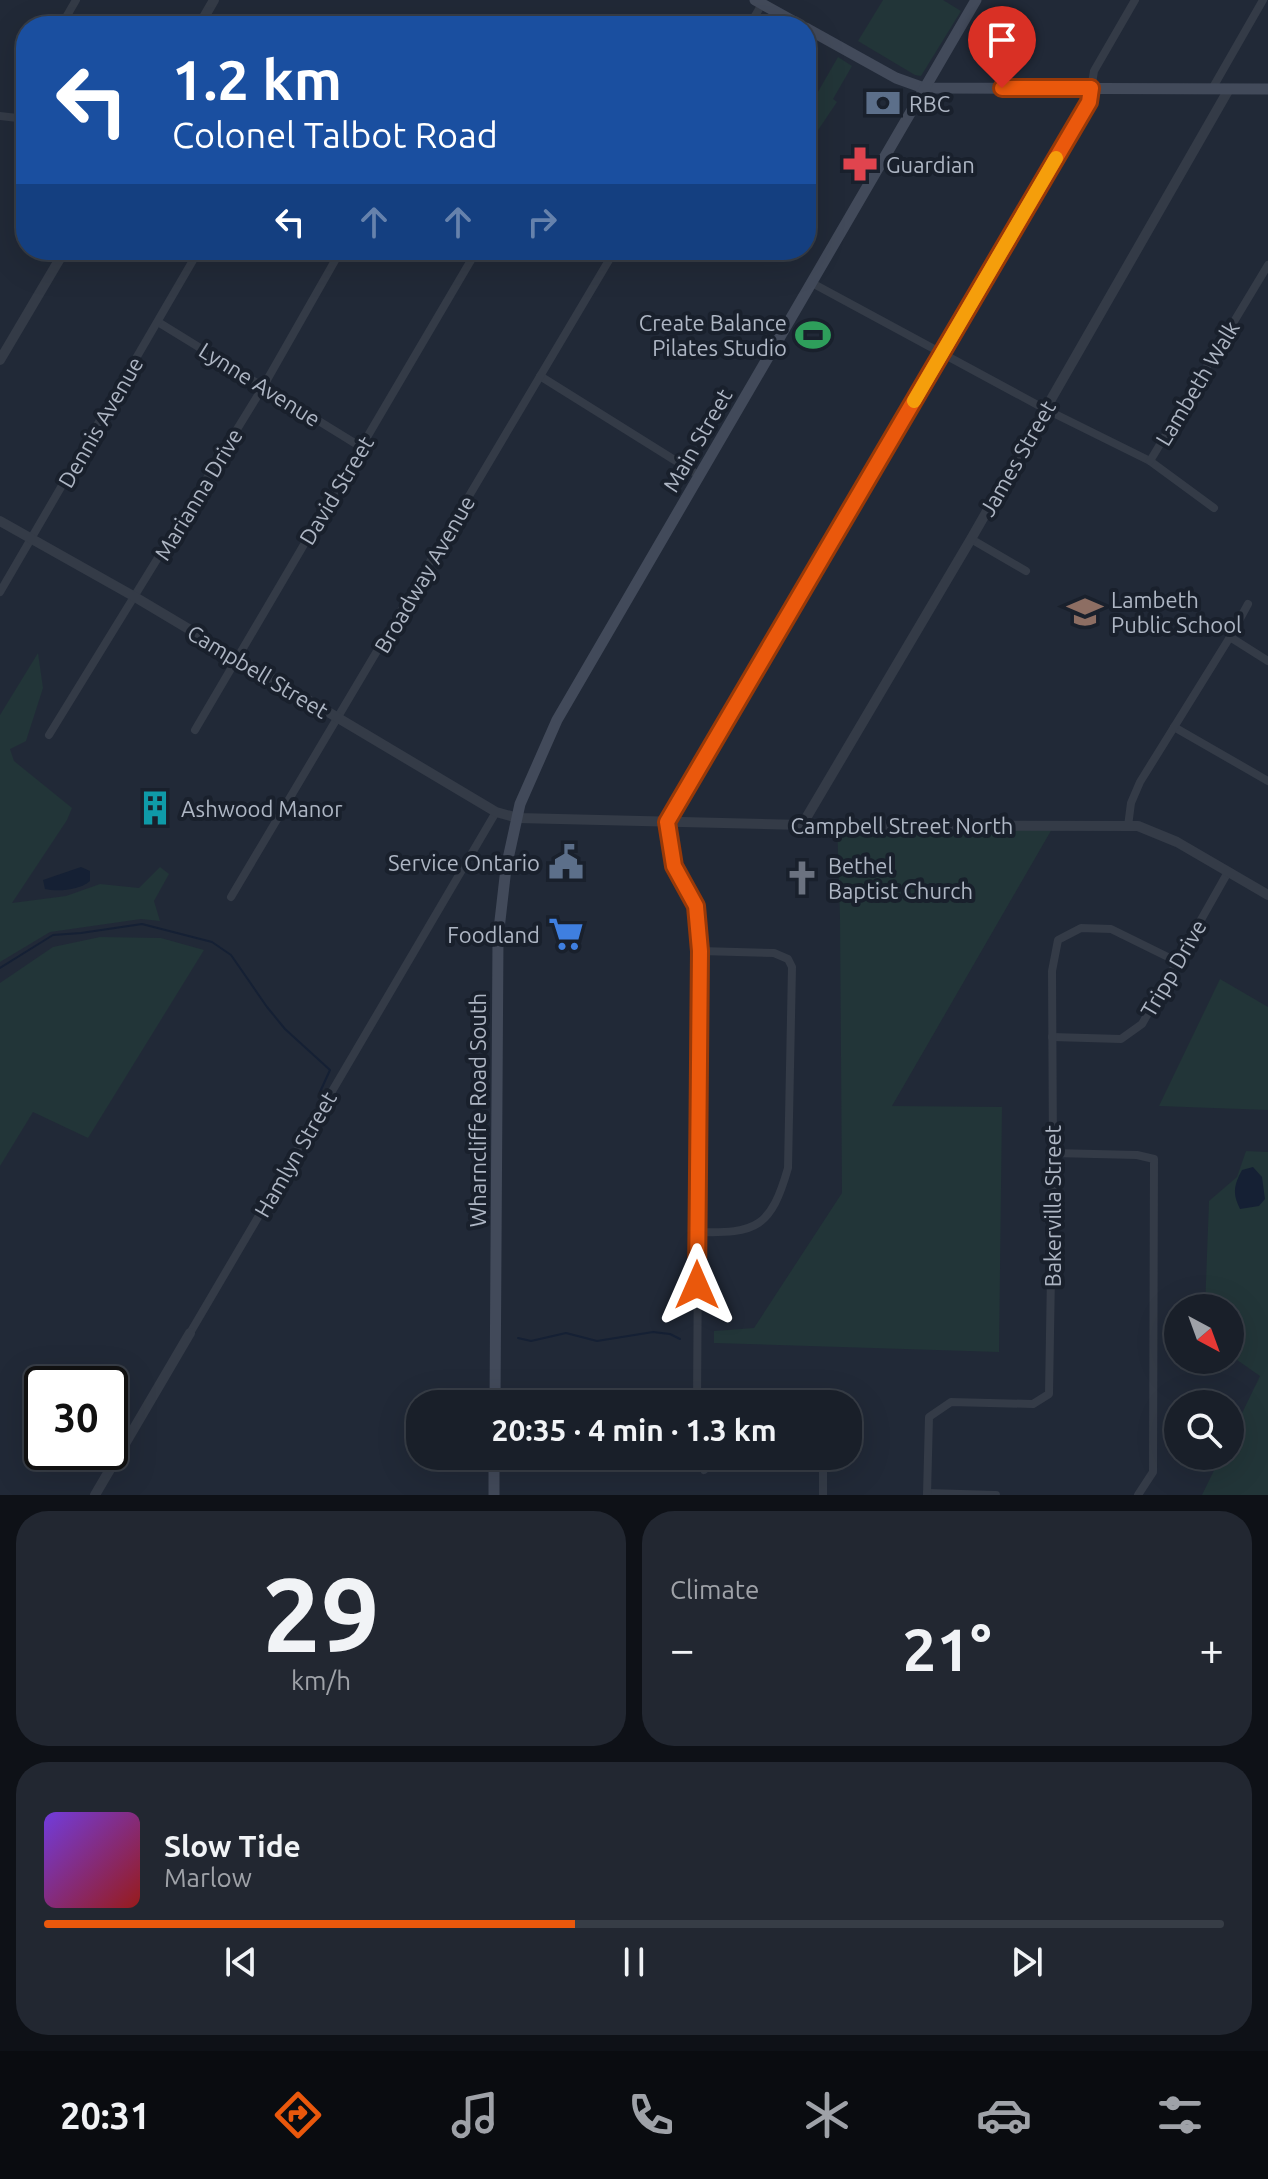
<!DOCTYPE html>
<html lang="en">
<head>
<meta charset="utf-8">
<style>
  body { margin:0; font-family:Ubuntu,sans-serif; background:#222731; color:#f1f3f6; height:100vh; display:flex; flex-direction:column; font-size:30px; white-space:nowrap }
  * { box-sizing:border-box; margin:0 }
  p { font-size:26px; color:#9fa2a8 }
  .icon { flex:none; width:44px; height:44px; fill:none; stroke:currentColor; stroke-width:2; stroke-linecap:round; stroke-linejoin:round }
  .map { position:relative; height:1495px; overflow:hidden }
  .side { display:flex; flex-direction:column; gap:16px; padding:16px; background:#0e1117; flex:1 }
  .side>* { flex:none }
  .banner { position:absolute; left:16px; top:16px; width:800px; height:244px; border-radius:32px; box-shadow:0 8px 32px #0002,0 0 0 2px #373d46; background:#1a4fa0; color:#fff; overflow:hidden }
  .needle { width:52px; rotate:139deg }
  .buttons { position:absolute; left:1164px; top:1294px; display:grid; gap:16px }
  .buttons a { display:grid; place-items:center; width:80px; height:80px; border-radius:50%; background:#191f29; box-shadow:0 8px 32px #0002,0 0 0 2px #373d46; font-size:40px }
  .speed { position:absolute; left:24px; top:1366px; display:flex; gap:16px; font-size:40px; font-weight:700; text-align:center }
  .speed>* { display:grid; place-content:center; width:104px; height:104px; border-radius:50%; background:#191f29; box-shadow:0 8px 32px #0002,0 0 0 2px #373d46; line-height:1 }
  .speed .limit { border:4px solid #111; border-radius:12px; background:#fff; color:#111 }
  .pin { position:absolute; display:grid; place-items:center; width:68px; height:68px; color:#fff; margin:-82px -34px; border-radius:50% 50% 50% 0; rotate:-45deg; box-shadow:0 0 8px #0007 }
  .pin .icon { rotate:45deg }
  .me { position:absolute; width:88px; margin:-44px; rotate:0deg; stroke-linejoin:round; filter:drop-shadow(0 0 6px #0008) }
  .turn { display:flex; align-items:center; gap:28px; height:168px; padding:0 24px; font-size:36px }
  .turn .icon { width:104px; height:104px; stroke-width:2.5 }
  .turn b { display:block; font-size:56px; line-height:68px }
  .lanes { display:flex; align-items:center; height:76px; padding:0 24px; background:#0003; justify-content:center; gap:40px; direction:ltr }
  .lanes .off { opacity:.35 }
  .big { font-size:60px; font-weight:700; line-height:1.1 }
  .side .tile { flex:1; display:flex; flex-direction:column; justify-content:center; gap:12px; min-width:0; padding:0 28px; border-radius:32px; background:#222731 }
  .side .dial { align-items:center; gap:0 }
  .dial b { font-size:104px; line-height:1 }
  .song { display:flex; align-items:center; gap:24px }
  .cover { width:96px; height:96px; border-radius:12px; background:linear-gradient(135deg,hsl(260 70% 55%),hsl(0 70% 35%)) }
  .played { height:8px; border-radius:4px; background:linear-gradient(90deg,#ea580c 45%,#373d46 45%) }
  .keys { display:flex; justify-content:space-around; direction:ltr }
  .heat { display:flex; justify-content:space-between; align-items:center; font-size:44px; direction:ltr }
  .side .tiles { flex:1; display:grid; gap:16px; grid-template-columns:1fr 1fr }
  .tile:last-child { grid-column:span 2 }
  .trip { position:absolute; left:406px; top:1390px; width:456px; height:80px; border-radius:32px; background:#191f29; box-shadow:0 8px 32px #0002,0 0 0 2px #373d46; font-weight:700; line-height:80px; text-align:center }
  .tabs { display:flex; height:128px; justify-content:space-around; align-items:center; background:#0a0c10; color:#9fa2a8 }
  .tabs .icon { width:56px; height:56px }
  .tabs .current { color:#ea580c }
  .tabs b { font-size:36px; color:#f1f3f6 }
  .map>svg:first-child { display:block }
</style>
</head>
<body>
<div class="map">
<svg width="1268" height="1495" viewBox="0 0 1268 1495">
  <rect width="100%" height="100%" fill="#212937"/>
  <g fill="#223538">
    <path d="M883,0H943L961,11L921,76L915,75L858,41Z"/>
    <path d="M838,57L852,66L833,99L837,102L806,148V92L815,97Z"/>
    <path d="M38,653L43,688L26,741L10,749L14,761L72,808L67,820L12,903L66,896L100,884L139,888L160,867L169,874L154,901L160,921L141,919L50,932L0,962V715Z"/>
    <path d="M837,819L1056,822L892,1106L1002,1107L999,1352L714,1343V1331L754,1328L842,1193L840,919Z"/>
    <path d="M100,937L161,938L204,950L88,1138L33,1112L0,1166V983L53,947Z"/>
    <path d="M1220,979L1268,1007V1110L1159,1106Z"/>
    <path d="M1246,1151L1268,1152V1495H1202L1221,1456H1230V1438L1260,1376L1230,1355V1308H1205L1209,1201L1237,1177Z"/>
  </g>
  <g fill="#152034">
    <path d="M81,867L90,871V881C80,890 58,892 45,889L43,880Z"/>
    <path d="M1253,1167L1262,1177L1265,1199L1259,1206L1240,1209C1232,1193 1234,1185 1242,1170Z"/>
  </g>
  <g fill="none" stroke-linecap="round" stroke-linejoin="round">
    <g stroke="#152034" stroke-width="2">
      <path d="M0,968L53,935L81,933L142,924L212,942L231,955L267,1007L285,1029L330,1070L320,1092"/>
      <path d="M518,1338L531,1341L566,1333L597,1341L653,1332L670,1334L680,1339"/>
    </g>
    <g stroke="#343b47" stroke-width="8">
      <path d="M61,26L76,0"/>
      <path d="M749,26L762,4"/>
      <path d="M1212,89L1263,0"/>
      <path d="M0,116L26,119"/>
      <path d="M812,283L1045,409L1150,461L1214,508"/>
      <path d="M158,322L361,447"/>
      <path d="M540,376L700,476"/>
      <path d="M1150,461L1268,265"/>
      <path d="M971,539L1026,571"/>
      <path d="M0,592L199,250"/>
      <path d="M1230,637L1248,604"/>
      <path d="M1174,727L1268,781"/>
      <path d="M195,730L477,250"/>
      <path d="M49,735L263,387L341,250"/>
      <path d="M1128,826L1131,803L1140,782L1230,637L1268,661"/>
      <path d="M231,897L615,250"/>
      <path d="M1052,1037L1121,1039L1142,1024L1228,872"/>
      <path d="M1053,1153L1137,1155L1154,1159L1153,1472L1138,1495"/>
      <path d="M697,1232C757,1234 771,1227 788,1168L792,967L788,959L774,953L700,951"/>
      <path d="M190,1333L496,812"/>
      <path d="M696,1397H807L818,1404"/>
      <path d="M697,1404L700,951L696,906L674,866L667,822L1089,102L1094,71L1135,0"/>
      <path d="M698,1456L704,1470"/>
      <path d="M927,1493L996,1495"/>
      <path d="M823,1495V1456"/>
      <path d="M927,1495L929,1417L951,1402L1033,1404L1049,1394L1053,1153L1052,971L1058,940L1081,928L1111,929L1176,961"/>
    </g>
    <g stroke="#343b47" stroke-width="10">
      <path d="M199,26L214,0"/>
      <path d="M0,360L65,250"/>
      <path d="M0,521L135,597L496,812L518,818L802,825L1138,826L1177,842L1268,895"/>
      <path d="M802,825L971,539L1229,89"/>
      <path d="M95,1495L190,1333"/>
    </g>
    <g stroke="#424a5a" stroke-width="11">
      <path d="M755,0L802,26"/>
      <path d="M806,28L896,78L924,88L1268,89"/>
      <path d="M495,1404L498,938L506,868L520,804L557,720L976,0"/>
      <path d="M494,1495V1456"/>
    </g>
  </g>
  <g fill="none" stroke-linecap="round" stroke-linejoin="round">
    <g stroke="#983908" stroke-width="20">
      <path id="route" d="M697,1285L700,951L696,906L674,866L667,822L1089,102L1091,88H1002"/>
    </g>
    <use href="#route" stroke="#ea580c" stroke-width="14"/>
    <path stroke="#f59e0b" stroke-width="14" d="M914,401L1056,158"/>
  </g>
  <defs>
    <g id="bank-bare" transform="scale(2.76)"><path d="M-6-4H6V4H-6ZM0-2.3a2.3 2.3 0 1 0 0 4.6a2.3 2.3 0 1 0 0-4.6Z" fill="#5c6f8a" stroke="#19202c" stroke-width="2.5" paint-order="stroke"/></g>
    <g id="pharmacy-bare" transform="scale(2.76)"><path d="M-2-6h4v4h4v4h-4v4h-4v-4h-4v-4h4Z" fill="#e0444e" stroke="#19202c" stroke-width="2.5" paint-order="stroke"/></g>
    <g id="stadium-bare" transform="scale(2.76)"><path d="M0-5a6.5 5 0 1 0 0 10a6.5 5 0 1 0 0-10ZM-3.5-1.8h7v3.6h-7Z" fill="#2e9e5b" stroke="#19202c" stroke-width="2.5" paint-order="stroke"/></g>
    <g id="school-bare" transform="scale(2.76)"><path d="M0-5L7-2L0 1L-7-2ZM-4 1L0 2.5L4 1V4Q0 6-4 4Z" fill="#8d6e63" stroke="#19202c" stroke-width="2.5" paint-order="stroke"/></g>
    <g id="building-bare" transform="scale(2.76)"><path d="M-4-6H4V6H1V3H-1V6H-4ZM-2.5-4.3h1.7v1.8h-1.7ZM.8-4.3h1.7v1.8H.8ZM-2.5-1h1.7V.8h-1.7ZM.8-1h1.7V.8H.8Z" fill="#0f9aa8" stroke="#19202c" stroke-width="2.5" paint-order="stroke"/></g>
    <g id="civic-bare" transform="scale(2.76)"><path d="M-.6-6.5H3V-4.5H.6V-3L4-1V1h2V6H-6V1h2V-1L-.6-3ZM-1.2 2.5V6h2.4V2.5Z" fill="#5c6f8a" stroke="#19202c" stroke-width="2.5" paint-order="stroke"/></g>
    <g id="church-bare" transform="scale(2.76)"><path d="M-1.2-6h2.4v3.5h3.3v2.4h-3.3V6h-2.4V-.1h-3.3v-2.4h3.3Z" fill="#6b7280" stroke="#19202c" stroke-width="2.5" paint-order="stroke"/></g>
    <g id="supermarket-bare" transform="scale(2.76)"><path d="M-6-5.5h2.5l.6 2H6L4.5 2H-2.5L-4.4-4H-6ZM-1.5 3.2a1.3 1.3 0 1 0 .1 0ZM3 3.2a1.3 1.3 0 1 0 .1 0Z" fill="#3f7fe0" stroke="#19202c" stroke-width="2.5" paint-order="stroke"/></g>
  </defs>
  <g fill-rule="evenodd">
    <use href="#bank-bare" x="883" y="103"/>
    <use href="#pharmacy-bare" x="860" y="164"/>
    <use href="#stadium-bare" x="813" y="335"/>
    <use href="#school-bare" x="1085" y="612"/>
    <use href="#building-bare" x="155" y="808"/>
    <use href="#civic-bare" x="566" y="862"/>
    <use href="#church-bare" x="802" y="878"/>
    <use href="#supermarket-bare" x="566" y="934"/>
  </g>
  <g text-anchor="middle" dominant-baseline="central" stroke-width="8" stroke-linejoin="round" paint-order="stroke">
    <g font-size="22" fill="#aeb6c4" stroke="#19202c" text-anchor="start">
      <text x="909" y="103">RBC</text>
      <text x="886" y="164">Guardian</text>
      <text x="787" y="322" text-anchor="end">Create Balance<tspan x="787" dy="25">Pilates Studio</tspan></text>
      <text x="1111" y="599">Lambeth<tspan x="1111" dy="25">Public School</tspan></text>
      <text x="181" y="808">Ashwood Manor</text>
      <text x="540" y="862" text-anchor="end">Service Ontario</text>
      <text x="828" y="865">Bethel<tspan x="828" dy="25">Baptist Church</tspan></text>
      <text x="540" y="934" text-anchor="end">Foodland</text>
    </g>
    <g font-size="22" fill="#aeb6c4" stroke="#19202c">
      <text transform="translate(1197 383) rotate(-59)">Lambeth Walk</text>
      <text transform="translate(260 384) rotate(32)">Lynne Avenue</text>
      <text transform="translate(100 422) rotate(-60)">Dennis Avenue</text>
      <text transform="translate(697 440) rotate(-60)">Main Street</text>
      <text transform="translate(1017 458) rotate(-60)">James Street</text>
      <text transform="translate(336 490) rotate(-59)">David Street</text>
      <text transform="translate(198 494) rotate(-59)">Marianna Drive</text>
      <text transform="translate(424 574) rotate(-60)">Broadway Avenue</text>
      <text transform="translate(258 671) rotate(31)">Campbell Street</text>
      <text x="902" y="825">Campbell Street North</text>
      <text transform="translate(1173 968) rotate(-60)">Tripp Drive</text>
      <text transform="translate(477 1110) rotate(-90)">Wharncliffe Road South</text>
      <text transform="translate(295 1154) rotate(-60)">Hamlyn Street</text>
      <text transform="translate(1052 1206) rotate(-90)">Bakervilla Street</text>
    </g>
  </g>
</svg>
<div class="buttons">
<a><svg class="needle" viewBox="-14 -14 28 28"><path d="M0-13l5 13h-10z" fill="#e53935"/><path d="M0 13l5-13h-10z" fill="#9fa2a8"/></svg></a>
<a><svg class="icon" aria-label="search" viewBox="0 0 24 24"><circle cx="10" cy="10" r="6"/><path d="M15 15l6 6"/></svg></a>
</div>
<div class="speed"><div class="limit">30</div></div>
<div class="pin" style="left:1002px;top:88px;background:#d93025"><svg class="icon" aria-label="arrive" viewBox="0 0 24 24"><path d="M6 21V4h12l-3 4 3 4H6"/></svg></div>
<svg class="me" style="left:697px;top:1285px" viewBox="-20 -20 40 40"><path d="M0-17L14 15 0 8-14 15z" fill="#ea580c" stroke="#fff" stroke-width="4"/></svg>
<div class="trip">20:35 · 4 min · 1.3 km</div>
<div class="banner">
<div class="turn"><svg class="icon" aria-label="left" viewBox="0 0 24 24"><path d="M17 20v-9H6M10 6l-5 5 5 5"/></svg><div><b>1.2 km</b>Colonel Talbot Road</div></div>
<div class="lanes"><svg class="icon" aria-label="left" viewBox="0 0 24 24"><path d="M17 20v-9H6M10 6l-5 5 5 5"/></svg><svg class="icon off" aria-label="ahead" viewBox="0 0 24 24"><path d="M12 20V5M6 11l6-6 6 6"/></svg><svg class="icon off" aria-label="ahead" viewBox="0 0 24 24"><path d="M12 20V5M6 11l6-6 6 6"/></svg><svg class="icon off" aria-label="right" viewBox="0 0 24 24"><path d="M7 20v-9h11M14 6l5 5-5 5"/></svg></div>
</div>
</div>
<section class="side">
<div class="tiles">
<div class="tile dial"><b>29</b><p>km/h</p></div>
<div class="tile"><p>Climate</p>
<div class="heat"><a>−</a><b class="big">21°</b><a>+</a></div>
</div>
<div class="tile">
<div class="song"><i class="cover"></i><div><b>Slow Tide</b><p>Marlow</p></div></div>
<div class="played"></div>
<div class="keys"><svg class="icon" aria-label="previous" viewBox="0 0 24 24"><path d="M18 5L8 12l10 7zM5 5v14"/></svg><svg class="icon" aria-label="pause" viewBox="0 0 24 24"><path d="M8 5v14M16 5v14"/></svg><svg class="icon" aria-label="next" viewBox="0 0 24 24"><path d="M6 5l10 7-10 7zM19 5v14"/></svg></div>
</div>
</div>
</section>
<nav class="tabs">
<b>20:31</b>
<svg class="icon current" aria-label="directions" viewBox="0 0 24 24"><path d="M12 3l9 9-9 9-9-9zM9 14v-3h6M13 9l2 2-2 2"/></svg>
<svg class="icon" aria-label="music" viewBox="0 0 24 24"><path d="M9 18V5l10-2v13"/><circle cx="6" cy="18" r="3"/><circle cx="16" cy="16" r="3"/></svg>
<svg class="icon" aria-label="phone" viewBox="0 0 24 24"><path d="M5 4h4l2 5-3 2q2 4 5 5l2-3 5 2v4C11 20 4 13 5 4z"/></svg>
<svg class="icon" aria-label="climate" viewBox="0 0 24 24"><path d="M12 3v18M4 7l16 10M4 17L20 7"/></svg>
<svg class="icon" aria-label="car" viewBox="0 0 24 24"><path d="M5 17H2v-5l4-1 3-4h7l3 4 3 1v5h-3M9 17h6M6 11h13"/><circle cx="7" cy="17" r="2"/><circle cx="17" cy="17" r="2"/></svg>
<svg class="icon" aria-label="filters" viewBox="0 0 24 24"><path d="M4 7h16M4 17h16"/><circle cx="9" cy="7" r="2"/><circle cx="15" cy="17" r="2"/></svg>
</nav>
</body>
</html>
